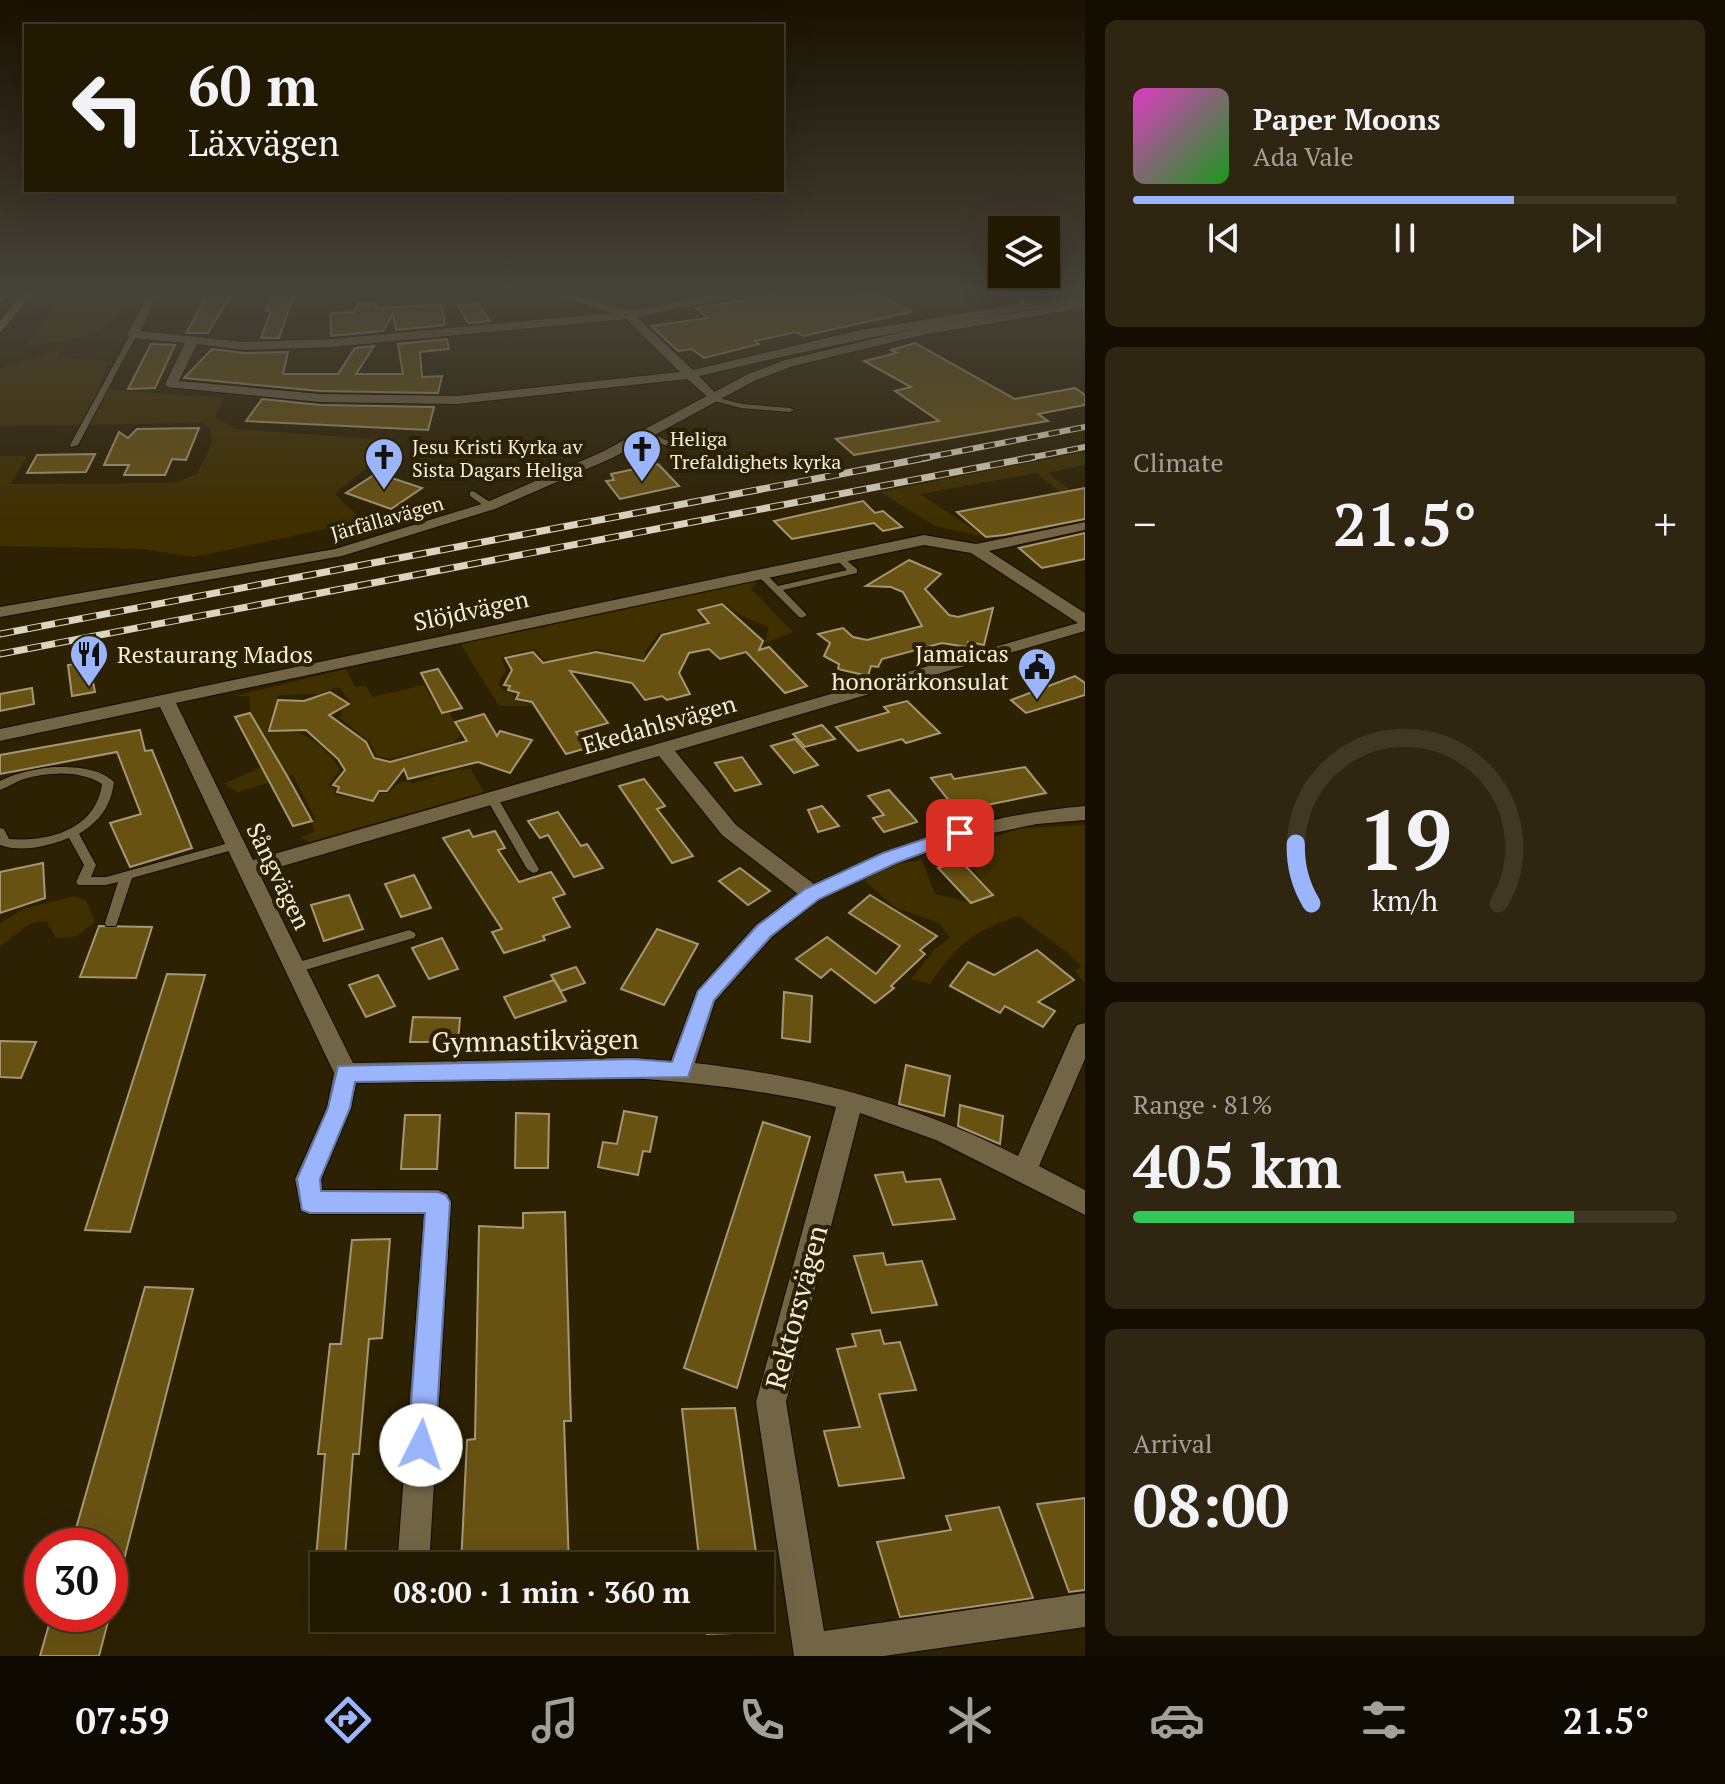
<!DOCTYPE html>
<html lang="en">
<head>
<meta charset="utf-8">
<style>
  body { margin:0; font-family:"PT Serif",serif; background:#2e2611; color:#f1f3f6; height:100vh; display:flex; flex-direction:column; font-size:30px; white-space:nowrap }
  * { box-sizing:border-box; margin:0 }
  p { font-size:26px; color:#a2a099 }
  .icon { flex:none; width:44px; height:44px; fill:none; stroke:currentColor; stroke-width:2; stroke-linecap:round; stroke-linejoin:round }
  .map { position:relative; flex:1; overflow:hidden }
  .details { display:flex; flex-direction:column; gap:20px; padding:20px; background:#130e01; width:640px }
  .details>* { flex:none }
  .banner { position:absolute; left:24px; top:24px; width:760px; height:168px; border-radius:0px; box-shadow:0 8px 32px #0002,0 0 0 2px #3f3824; background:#221902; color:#f1f3f6; overflow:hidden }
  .buttons { position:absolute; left:988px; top:216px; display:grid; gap:16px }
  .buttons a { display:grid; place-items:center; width:72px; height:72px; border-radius:0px; background:#221902; box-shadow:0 8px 32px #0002,0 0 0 2px #3f3824; font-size:40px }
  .speed { position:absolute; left:24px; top:1528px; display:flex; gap:16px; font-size:40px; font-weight:700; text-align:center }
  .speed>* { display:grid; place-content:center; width:104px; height:104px; border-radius:50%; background:#221902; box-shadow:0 8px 32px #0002,0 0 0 2px #3f3824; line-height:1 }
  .speed .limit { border:12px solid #d22; background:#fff; color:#111 }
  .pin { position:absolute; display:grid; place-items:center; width:68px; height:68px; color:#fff; margin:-34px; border-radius:16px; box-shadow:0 4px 12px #0006 }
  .me { position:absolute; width:88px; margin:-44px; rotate:4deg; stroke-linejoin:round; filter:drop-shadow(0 0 6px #0008) }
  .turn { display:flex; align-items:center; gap:28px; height:168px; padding:0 32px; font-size:36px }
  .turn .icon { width:104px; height:104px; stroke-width:2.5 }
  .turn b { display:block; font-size:56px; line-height:68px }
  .big { font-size:60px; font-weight:700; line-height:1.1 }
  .details .widget { flex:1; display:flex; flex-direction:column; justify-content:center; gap:12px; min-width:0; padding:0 28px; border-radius:12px; background:#2e2611 }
  .details .dial { align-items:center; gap:0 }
  .dial svg { height:208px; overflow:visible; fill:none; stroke:#3f3824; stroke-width:7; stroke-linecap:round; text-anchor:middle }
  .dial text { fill:#f1f3f6; stroke:none }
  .song { display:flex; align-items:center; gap:24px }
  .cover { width:96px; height:96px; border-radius:12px; background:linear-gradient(135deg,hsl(310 70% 55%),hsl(120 70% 35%)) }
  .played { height:8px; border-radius:4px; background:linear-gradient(90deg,#9bb5fd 70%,#3f3824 70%) }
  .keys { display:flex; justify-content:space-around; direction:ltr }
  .heat { display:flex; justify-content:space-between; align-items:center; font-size:44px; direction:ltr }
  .charge { height:12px; border-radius:6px; background:linear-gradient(90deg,#34c759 81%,#3f3824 0) }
  .trip { position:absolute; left:310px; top:1552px; width:464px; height:80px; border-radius:0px; background:#221902; box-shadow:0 8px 32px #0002,0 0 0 2px #3f3824; font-weight:700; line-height:80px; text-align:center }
  .dock { display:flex; height:128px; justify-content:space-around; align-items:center; background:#0e0a01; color:#a2a099 }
  .dock .icon { width:56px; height:56px }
  .dock .active { color:#9bb5fd }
  .dock b { font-size:36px; color:#f1f3f6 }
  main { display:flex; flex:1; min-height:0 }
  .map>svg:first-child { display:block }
</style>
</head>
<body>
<main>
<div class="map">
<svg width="1085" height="1656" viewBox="0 0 1085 1656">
  <rect width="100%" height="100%" fill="#2d2103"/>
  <g fill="#403000">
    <path d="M98,291H131C126,300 121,313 114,320C93,341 55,343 27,345L57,304H75Z"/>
    <path d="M62,349L57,358L108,361L99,389L223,398L215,417L235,429L389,440L394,445L335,494L363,521L194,557L143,549L0,546V456H27L11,484L174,483L197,474L212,443L211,429L202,423L0,426V369Z"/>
    <path d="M1085,452V465L1048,473L1085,502L1082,510L1037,473L920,494L985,537L935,526L880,492Z"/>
    <path d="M757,580L751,589L793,632L765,643L769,627C752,620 737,616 724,602L695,609L703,620L698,626L659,633L645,652V660L598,649L553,662L543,659L535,649L501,657L506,670L498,684L504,691L515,695L514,700L537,706H499L460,643Z"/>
    <path d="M346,669L355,687L366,686L372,697L424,685L441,714L450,713L460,735L453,743L389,759L377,756L369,741L340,718L342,710L352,704L339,687L318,694L278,695L271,727C301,729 324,743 340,770L328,785L335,789L334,794L374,803L381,793H389L397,784L407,781L412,784L454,770L471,769L484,792L309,842L301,837L314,832L312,820L315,818L293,775L238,792L227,786L226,783L277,760L250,713V696H234Z"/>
    <path d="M1085,825V983L1075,971L1082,966C1061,946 1041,934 1019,916C973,931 957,944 930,984L911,979L935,949L950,938L939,923L894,907L864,880L890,865L922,860L935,894L971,903L993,894L963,857L961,849L1021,828Z"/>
    <path d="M74,896L86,900L95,922L75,937L56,938L46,921L31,923L0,947V923L23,909Z"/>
  </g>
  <g fill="#685212" stroke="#a49776" stroke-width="2">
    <path d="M273,291H295L279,338H261L271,311H266Z"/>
    <path d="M797,291H814L826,299L879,294L911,312L803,336L796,332L755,341L759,344L704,358L692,349L678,351L651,326L708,318L696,308Z"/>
    <path d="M206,298H229L208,333H186Z"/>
    <path d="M478,303L490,321L468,323L458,306Z"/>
    <path d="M358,304H376V308L442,305L445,325L396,330L393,314L383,331L331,336V313L354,312Z"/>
    <path d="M447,339L449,349L420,352L422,377L442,376L438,393L320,391L184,378L212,349L244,353L288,352L283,374H338L355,348L374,346L356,374H403L398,344Z"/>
    <path d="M915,343L1015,399L1075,388L1085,395V405L1038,414L1048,421L854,455L836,439L939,421L895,391L911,387L864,361L897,353L891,350Z"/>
    <path d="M151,344L175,345L155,388L128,389Z"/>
    <path d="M262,399L320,405L434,407L428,430L246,421Z"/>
    <path d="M199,428L186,460L172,459L165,475H124L129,465H104L119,432L128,438L137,429Z"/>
    <path d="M95,454L86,472L27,473L37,455Z"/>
    <path d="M658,464L679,486L620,499L606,481L614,480L611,474Z"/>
    <path d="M377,473L422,488L391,509L346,493Z"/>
    <path d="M1085,488V519L1004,535L986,537L957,512Z"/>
    <path d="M863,501L875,513L883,511L902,527L883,531L874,523L792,539L774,521Z"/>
    <path d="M1085,533V559L1042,568L1019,548Z"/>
    <path d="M909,560L941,574L925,589L949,615L958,617L993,608L984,645L968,642L967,647L942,643L882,659L878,667L871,666L868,676L838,669L839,664L824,656L830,643L818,634L843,628L853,637L867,640L922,626L903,592L891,587L866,586Z"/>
    <path d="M722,604L763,641L759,650L769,647L807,686L785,693L746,652L720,659L709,649L689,653L679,673L690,694L667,700L662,696L645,700L632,683L570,671L608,723L576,732L587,748L566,754L532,702L516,699L519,693L508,690L510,686L504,685L512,670L505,658L533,652L543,663L596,652L644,661L662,635L709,623L698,610Z"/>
    <path d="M89,662L95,692L72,696L68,665Z"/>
    <path d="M438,669L462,708L442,713L421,673Z"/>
    <path d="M1075,676L1085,683V695L1026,713L1011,700Z"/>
    <path d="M32,688L34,704L0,711V694Z"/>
    <path d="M330,692L349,704L329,715L366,742L374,758L390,762L467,741L455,722L484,714L497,736L500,731L532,740L510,773L478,762L408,779L404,769L387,791H379L373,801L337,792L339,787L333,785L345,770L338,759L306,730L269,731L278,700L304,701Z"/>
    <path d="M907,701L940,733L906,743L902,739L858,751L836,727L889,712L884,707Z"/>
    <path d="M250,713L290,781L312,821L293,826L235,717Z"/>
    <path d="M822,725L835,739L805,747L793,734Z"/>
    <path d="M140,730L145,751L152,750L192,848L130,867L110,823L141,814L117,752L0,774V755Z"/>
    <path d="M795,739L818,765L794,773L771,746Z"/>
    <path d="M742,757L761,784L735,791L715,763Z"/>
    <path d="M1025,767L1046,793L957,811L931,778L951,774L954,779Z"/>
    <path d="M644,779L665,806L657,809L693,856L672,863L619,786Z"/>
    <path d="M889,790L916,820L917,822L884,832L873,818L884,815L868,796Z"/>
    <path d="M822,806L839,826L818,832L808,810Z"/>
    <path d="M558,812L581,846L587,844L603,868L574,877L548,835L540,838L528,821Z"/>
    <path d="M469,830L473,837L495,831L505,848L498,850L519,882L551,872L565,894L553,898L570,927L543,936L545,940L504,953L492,932L502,929L443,838Z"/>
    <path d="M960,860L993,895L971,903L938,868Z"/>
    <path d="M43,863L45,898L0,913V872Z"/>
    <path d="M740,868L770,891L748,905L719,881Z"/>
    <path d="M414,875L431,908L401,917L385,884Z"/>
    <path d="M349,895L363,929L324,941L311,905Z"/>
    <path d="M870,895L937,936L920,950L925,954L891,986L894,988L875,1003L831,969L821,978L796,959L827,937L876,974L900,946L849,913Z"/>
    <path d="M99,926L152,927L136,978L80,977Z"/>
    <path d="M657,929L698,944L664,1005L621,989Z"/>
    <path d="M442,938L458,969L429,979L412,948Z"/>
    <path d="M1037,950L1074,980L1038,1002L1055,1011L1043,1027L1005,1006L1000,1013L950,986L968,962L994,975Z"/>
    <path d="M576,967L585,983L561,991L551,975Z"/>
    <path d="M167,974L205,975L130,1232L85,1230Z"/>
    <path d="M378,975L395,1006L366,1017L349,985Z"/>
    <path d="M554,980L566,1001L515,1018L504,997Z"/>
    <path d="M784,992L812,996L810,1042L782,1038Z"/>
    <path d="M413,1017L460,1018L458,1042H410Z"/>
    <path d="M0,1041L36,1042L21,1078L0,1077Z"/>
    <path d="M906,1065L950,1076L944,1116L899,1104Z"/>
    <path d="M960,1105L1003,1116L1000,1144L958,1126Z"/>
    <path d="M624,1111L657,1117L650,1152L643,1151L638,1175L598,1167L603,1142L617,1144Z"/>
    <path d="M516,1113L549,1114L548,1168H515Z"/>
    <path d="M405,1115H440L437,1169H401Z"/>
    <path d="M763,1122L810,1137L737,1388L684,1368Z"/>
    <path d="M903,1172L906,1182L940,1179L955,1219L893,1225L875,1175Z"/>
    <path d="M565,1212L571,1421H564L569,1566H461L467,1440L475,1439L479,1226L523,1228V1213Z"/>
    <path d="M390,1239L382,1338L369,1339L359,1454H353L345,1557L316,1558L325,1454H318L330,1344H341L352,1240Z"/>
    <path d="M883,1253L886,1265L922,1261L937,1305L872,1313L854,1256Z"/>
    <path d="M145,1287L193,1289L116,1591L110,1590V1546H71Z"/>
    <path d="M880,1330L884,1344L900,1342L916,1390L879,1394L904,1478L839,1486L824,1431L860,1427L837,1349L856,1346L852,1334Z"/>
    <path d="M735,1408L758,1566H700L682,1409Z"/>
    <path d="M1085,1498V1590L1069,1592L1037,1504Z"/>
    <path d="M999,1507L1033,1598L900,1617L877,1542L951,1530L946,1516Z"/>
    <path d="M52,1614H110L99,1656H40Z"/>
    <path d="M705,1618H759L760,1632L707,1634Z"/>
  </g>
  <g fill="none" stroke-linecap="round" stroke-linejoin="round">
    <g stroke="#130b00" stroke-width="2">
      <g id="service">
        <path d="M131,333L137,334L78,445L71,447L70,445Z"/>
        <path d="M711,396L742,404L790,408L794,410L790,412L741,408L711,400Z"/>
        <path d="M642,432H648L677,445L670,447L642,436Z"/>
        <path d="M473,491L493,504V508H487L470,496V492Z"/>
        <path d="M839,554L857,569V573L783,590L807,615L802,618L799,617L755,573L757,571H763L778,586L847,570L834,557Z"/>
        <path d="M54,767C75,767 98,767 114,782C111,806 100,821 79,834L96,865L91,877H106L236,841L242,845L240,848L132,878L116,926H106L105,923L118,882L106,885H78L76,882L84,865L69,838C49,846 21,853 0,845V828L4,829L9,839C50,842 96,829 102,784C79,770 49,772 24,779C16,782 8,787 0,790V781C17,772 36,769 54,767Z"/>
        <path d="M492,794L496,795L539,869L537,872L533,873L527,869L486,798Z"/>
        <path d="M409,930L414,932L416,935L414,938L295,973L290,972L288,968L290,964L295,963Z"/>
      </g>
    </g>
    <g stroke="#130b00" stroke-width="2">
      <g id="minor">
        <path d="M150,291H161L140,331L244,342L332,339L611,313L543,291H561L629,311L738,291H763L637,317L693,370L855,331L1020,304L998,291H1012L1033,302L1085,296V302C952,319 830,345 699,376L720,398L714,402L687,379L457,404L320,402L167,387L165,384L185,343L133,338L127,334ZM626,319L680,372L457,396L320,394L179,381L197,344L244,350L332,347Z"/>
        <path d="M1085,522V530L989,551L1085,613V631L675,751L736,825L814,884C906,842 983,815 1085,806V820L1037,824L964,839L897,863L819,899L772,937L715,1001L695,1063C809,1076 915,1104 1018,1156L1073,1032L1077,1025L1085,1023V1059L1039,1166L1085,1190V1215L936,1140L860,1113L786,1402L824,1631L1085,1593V1627L884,1656H794L756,1402L836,1107C769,1091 702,1083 633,1078L356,1083L351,1108L321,1179L322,1190H438L447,1194L451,1202L429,1566H397L424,1214H310L301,1210L295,1179L327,1108L334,1073L160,707L0,741V729L924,535L976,544ZM924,545L971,553L1078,623L253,860L176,703ZM659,756L722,835L798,894L756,925L697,991L671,1061L633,1058L353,1063L259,873Z"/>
      </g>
    </g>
    <g stroke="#130b00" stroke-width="2">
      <path id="tertiary" d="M1085,302V308L927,334L793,366L756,380L612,458L495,509L342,556L0,617V607L335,549L485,503L602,452L748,374L785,360L927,326Z"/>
    </g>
    <g stroke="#130b00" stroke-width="2">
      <g id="secondary">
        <path d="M1,291H12L0,304Z"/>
        <path d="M24,291H35L0,333V321Z"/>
      </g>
    </g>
    <use href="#service" fill="#726546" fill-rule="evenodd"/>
    <use href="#minor" fill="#726546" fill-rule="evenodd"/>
    <use href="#tertiary" fill="#726546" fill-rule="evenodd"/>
    <use href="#secondary" fill="#937c40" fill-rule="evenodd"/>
    <g stroke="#dcd4c1" stroke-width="6">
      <g id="rail-far1">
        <path d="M919,459L1085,427"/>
        <path d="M1024,459L1085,447"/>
      </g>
    </g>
    <g stroke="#dcd4c1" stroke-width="7">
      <g id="rail">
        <path d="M0,634L930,457"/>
        <path d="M0,654L1034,457"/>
      </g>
    </g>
    <use href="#rail-far1" stroke="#2d2103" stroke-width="4" stroke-dasharray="11" stroke-linecap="butt"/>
    <use href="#rail" stroke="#2d2103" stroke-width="5" stroke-dasharray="14" stroke-linecap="butt"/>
  </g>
  <linearGradient id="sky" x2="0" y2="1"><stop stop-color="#191202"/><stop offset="0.56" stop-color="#464339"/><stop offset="1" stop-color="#464339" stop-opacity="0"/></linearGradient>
  <rect width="1085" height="523" fill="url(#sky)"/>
  <path fill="#9bb5fd" stroke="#6576a4" stroke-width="2" d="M960,827L966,829V837L896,863L819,899L771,936L714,1000L688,1077L355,1082L350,1108L320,1179L321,1191L438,1192L446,1195L450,1202L435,1445L431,1455L421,1459L412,1455L408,1445L425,1213H310L302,1210L297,1179L328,1108L338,1066L633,1059L672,1062L698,991L757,926L805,889L883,853Z"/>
  <defs>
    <g id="church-pin" transform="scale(2)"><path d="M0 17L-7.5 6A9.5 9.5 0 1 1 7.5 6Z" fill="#9bb5fd" stroke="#2d2103"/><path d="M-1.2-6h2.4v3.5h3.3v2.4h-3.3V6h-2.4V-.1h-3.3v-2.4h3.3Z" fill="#111"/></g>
    <g id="restaurant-pin" transform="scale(2)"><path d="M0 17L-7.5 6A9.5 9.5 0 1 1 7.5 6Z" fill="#9bb5fd" stroke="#2d2103"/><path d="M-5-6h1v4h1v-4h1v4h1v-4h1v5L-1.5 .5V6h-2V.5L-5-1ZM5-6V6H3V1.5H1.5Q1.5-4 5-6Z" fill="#111"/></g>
    <g id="civic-pin" transform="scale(2)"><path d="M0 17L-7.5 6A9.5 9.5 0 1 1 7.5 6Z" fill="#9bb5fd" stroke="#2d2103"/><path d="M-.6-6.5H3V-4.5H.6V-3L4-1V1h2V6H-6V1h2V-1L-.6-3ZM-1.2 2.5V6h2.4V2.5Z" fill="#111"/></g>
  </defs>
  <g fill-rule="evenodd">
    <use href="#church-pin" x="642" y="449"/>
    <use href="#church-pin" x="384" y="457"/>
    <use href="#restaurant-pin" x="89" y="654"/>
    <use href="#civic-pin" x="1037" y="667"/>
  </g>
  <g text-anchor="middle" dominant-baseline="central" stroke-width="8" stroke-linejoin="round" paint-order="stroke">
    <g font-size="20" fill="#f4eddb" stroke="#2d2103" text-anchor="start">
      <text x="670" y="438">Heliga<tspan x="670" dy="23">Trefaldighets kyrka</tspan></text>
      <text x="412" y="446">Jesu Kristi Kyrka av<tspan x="412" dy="23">Sista Dagars Heliga</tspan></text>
    </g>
    <g font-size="20" fill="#f4eddb" stroke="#2d2103">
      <text transform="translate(387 518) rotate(-16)">Järfällavägen</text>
    </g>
    <g font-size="24" fill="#f4eddb" stroke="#2d2103">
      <text transform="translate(471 610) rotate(-12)">Slöjdvägen</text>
      <text transform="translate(659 724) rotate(-16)">Ekedahlsvägen</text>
      <text transform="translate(279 876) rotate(64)">Sångvägen</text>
    </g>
    <g font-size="24" fill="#f4eddb" stroke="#2d2103" text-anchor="end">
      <text x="1009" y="653">Jamaicas<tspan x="1009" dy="28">honorärkonsulat</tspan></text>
      <text x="117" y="654" text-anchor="start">Restaurang Mados</text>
    </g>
    <g font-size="28" fill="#f4eddb" stroke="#2d2103">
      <text transform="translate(535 1040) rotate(-1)">Gymnastikvägen</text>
      <text transform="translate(796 1307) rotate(-75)">Rektorsvägen</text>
    </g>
  </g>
</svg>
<div class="buttons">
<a><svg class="icon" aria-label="layers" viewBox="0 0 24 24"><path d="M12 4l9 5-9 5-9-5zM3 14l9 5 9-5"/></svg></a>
</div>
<div class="speed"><div class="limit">30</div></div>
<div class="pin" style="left:960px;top:833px;background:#d93025"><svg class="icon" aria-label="arrive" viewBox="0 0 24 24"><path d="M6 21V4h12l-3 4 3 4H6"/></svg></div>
<svg class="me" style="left:421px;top:1445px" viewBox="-20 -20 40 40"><circle r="19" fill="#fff"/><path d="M0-13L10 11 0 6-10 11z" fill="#9bb5fd"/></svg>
<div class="trip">08:00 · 1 min · 360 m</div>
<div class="banner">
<div class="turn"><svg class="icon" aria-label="left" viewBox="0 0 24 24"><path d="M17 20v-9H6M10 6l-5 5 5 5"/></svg><div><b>60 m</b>Läxvägen</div></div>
</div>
</div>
<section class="details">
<div class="widget">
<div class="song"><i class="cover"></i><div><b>Paper Moons</b><p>Ada Vale</p></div></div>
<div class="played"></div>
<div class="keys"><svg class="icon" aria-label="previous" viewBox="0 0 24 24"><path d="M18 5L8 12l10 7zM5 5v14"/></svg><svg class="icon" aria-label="pause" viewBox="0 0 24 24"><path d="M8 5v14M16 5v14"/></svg><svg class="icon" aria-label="next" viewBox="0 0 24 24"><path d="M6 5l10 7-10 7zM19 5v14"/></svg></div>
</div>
<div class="widget"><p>Climate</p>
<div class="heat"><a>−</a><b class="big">21.5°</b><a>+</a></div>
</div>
<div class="widget dial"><svg viewBox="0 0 100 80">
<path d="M14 69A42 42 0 1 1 86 69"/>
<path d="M14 69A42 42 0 0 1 8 46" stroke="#9bb5fd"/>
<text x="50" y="56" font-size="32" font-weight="700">19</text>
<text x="50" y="72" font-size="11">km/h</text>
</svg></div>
<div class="widget"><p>Range · 81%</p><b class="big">405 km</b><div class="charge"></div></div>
<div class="widget"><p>Arrival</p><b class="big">08:00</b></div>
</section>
</main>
<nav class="dock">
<b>07:59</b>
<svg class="icon active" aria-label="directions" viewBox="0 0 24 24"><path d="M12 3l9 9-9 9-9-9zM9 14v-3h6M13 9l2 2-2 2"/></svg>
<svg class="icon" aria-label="music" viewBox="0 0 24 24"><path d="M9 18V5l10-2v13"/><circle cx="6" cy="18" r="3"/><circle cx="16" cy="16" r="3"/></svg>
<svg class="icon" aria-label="phone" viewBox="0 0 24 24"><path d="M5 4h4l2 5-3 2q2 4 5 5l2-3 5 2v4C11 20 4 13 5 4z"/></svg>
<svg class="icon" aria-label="climate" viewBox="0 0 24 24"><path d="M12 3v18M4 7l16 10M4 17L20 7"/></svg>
<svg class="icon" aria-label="car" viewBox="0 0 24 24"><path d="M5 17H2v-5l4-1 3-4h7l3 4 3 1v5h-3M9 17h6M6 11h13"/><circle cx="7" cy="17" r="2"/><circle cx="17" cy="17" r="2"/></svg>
<svg class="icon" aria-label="filters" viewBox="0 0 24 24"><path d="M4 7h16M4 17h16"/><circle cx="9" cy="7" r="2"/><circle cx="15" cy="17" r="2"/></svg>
<b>21.5°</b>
</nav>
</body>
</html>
